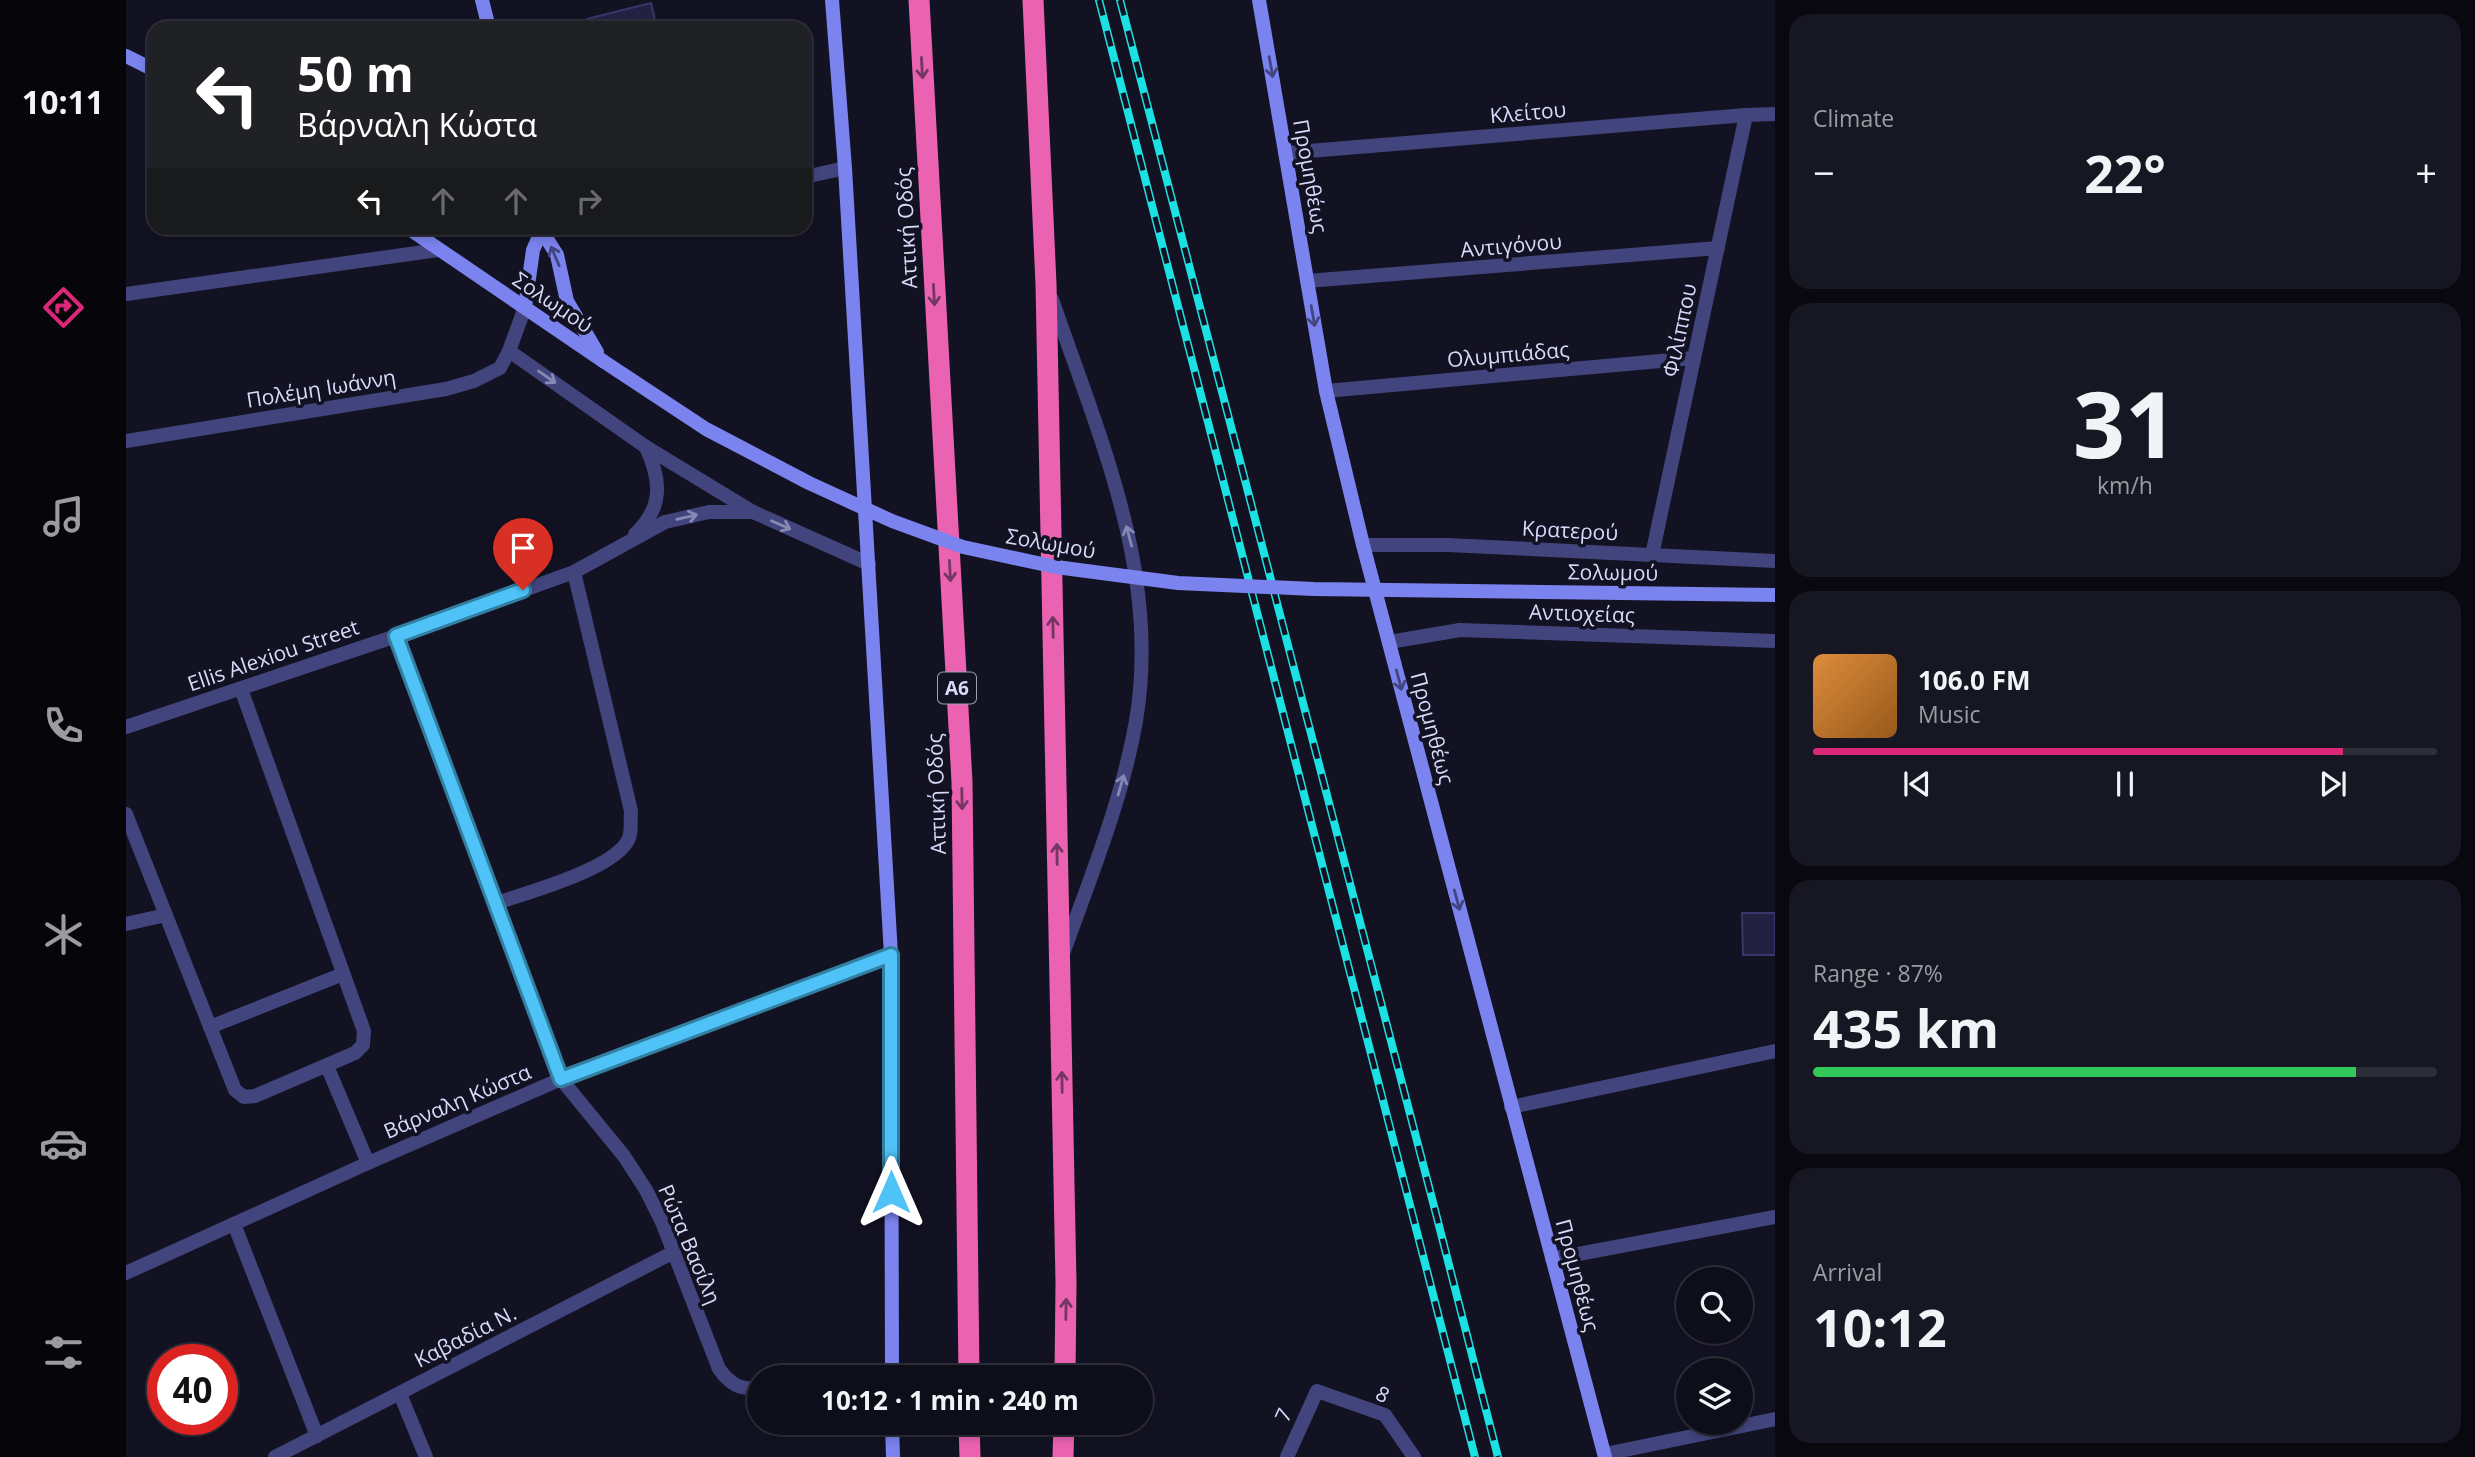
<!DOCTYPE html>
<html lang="en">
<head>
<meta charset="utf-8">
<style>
  body { margin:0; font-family:"Open Sans",sans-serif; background:#171723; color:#f1f3f6; height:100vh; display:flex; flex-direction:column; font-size:26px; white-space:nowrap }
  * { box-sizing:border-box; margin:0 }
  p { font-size:23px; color:#9b9ca2 }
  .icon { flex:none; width:38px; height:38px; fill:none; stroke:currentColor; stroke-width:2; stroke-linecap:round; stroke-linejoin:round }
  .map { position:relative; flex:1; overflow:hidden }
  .panel { display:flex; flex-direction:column; gap:14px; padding:14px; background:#08080e; width:700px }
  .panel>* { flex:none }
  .top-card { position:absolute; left:21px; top:21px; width:665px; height:214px; border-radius:21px; box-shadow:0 4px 10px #0003,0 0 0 2px #2e2e39; background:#202124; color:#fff; overflow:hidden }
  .tools { position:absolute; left:1550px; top:1267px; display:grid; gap:14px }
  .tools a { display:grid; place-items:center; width:77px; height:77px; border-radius:50%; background:#0e0e1a; box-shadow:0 4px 10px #0003,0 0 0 2px #2e2e39; font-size:35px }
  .speed { position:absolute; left:21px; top:1344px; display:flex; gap:14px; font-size:35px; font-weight:700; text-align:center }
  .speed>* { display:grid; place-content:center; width:91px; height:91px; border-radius:50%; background:#0e0e1a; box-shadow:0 4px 10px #0003,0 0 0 2px #2e2e39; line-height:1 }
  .speed .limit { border:10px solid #d22; background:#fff; color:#111 }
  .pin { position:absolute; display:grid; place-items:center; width:60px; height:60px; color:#fff; margin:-72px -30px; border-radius:50% 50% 50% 0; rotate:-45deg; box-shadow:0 0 7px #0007 }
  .pin .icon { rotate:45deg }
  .me { position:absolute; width:77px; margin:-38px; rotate:0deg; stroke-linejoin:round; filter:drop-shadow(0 0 5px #0008) }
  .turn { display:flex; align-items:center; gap:24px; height:147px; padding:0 35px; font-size:32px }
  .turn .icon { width:91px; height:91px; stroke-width:2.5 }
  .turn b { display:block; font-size:49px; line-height:60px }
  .lanes { display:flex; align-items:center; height:66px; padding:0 35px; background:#0003; justify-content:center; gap:35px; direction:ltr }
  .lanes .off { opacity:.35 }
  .big { font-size:52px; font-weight:700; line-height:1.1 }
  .panel .card { flex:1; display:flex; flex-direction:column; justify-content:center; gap:10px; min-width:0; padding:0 24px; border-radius:21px; background:#171723 }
  .panel .dial { align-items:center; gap:0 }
  .dial b { font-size:91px; line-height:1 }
  .song { display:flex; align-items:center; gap:21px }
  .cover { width:84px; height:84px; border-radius:10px; background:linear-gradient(135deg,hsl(30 70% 55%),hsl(30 70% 35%)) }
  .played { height:7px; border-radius:4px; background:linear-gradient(90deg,#db2777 85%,#2e2e39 85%) }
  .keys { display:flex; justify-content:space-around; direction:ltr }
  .heat { display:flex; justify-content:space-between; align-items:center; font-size:38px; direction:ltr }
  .charge { height:10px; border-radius:5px; background:linear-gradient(90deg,#34c759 87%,#2e2e39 0) }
  .trip { position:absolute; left:621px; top:1365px; width:406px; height:70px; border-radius:35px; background:#0e0e1a; box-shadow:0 4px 10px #0003,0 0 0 2px #2e2e39; font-weight:700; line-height:70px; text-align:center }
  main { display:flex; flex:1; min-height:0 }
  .tabs { display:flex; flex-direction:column; width:126px; justify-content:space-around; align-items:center; background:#06060a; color:#9b9ca2 }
  .tabs .icon { width:49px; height:49px }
  .tabs .current { color:#db2777 }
  .tabs b { font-size:32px; color:#f1f3f6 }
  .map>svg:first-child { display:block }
</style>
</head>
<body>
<main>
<nav class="tabs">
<b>10:11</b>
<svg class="icon current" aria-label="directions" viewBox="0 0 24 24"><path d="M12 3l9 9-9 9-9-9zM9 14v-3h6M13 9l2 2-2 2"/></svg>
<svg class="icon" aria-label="music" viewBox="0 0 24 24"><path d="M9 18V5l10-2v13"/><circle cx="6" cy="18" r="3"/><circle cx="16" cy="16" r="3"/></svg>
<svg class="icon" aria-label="phone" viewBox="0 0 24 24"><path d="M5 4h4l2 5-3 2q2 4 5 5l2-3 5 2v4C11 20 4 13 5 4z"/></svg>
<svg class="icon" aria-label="climate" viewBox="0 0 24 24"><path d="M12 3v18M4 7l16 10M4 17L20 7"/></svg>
<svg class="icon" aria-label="car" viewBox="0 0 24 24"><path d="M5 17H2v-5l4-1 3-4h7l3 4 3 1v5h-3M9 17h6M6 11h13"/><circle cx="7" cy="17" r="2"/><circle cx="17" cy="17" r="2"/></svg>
<svg class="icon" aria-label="filters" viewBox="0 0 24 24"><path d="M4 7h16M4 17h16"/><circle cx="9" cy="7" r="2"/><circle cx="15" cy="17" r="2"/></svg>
</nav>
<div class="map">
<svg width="1649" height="1457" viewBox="0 0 1649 1457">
  <rect width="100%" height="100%" fill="#131223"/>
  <g fill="#242042" stroke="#3b356b" stroke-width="2">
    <path d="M525,3L531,28H464L461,19Z"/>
    <path d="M1616,913H1649V955H1617Z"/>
  </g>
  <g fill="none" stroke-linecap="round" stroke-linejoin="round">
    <g stroke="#42457d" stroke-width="14">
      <path d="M363,26L381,28"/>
      <path d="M926,299C973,437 1035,573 1010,721C996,801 964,878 937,954"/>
    </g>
    <g stroke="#42457d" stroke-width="14">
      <path d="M1159,153L1620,115L1649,114"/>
      <path d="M679,177L719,168"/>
      <path d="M415,232L435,228"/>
      <path d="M1181,281L1592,248"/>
      <path d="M0,294L312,250"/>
      <path d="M399,307L383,351L520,447L627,512L743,564"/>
      <path d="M1200,391L1568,358"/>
      <path d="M0,441L320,389L348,381L374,368L383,351"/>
      <path d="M509,534C538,507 535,480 520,447"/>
      <path d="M1237,545H1322L1649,561"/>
      <path d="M1526,555L1620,115"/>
      <path d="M270,636L435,1079L498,1156L520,1190L536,1222L593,1369C605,1385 614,1390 634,1388"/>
      <path d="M1263,642L1334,630L1649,641"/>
      <path d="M0,727L270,636L448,572L539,522L583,512H627"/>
      <path d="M0,814L109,1090L118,1097L129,1096L229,1053L237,1045L238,1031L115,689"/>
      <path d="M368,904C399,893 491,869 503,838C506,831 504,819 505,811L448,572"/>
      <path d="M0,924L40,915"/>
      <path d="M84,1027L217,974"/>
      <path d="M201,1066L242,1163"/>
      <path d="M1385,1107L1649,1051"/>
      <path d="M108,1224L191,1436"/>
      <path d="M1426,1259L1649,1217"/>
      <path d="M0,1273L242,1163L435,1079L765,955"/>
      <path d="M699,1377L724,1373"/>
      <path d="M274,1394L300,1457"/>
      <path d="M1479,1454L1649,1419"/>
      <path d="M149,1457L548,1252"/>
      <path d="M1161,1457L1191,1391L1259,1415L1288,1457"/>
    </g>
    <g stroke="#7b83ef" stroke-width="14">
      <path d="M356,0L363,28"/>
      <path d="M706,0L719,168L765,955L766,1377"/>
      <path d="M1133,0L1200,391L1237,545L1479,1457"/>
      <path d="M0,56L28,70"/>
      <path d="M282,228L477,361"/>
      <path d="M414,228L431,255L441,301L471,352"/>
      <path d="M399,307L407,250L415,232"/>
      <path d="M766,1423L767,1457"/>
    </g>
    <g stroke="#eb62b1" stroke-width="21">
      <path d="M793,0L836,782L843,1377"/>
      <path d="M907,0L920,284L940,1283L939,1377"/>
      <path d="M843,1423L844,1457"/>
      <path d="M937,1457L938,1423"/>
    </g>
    <g stroke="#1ce1e3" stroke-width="8">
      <g id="rail">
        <path d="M973,0L1349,1457"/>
        <path d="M994,0L1309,1210L1372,1457"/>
      </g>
    </g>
    <use href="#rail" stroke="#131223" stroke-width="5" stroke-dasharray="16" stroke-linecap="butt"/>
    <path stroke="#7b83ef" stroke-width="14" d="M477,361L580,429L683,483L766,521L837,547L930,567L1052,583L1188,589L1649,595"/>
  </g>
  <defs><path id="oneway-shaft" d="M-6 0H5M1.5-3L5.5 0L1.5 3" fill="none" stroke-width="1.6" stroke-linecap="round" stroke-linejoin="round" transform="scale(1.75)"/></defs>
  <g stroke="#42457f">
    <use href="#oneway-shaft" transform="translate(1145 67) rotate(80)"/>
    <use href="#oneway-shaft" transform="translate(429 256) rotate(-113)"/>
    <use href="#oneway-shaft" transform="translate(1187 316) rotate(80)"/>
    <use href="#oneway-shaft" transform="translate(1273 680) rotate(75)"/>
    <use href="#oneway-shaft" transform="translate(1331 900) rotate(75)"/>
  </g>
  <g stroke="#743663">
    <use href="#oneway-shaft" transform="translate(796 68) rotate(87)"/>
    <use href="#oneway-shaft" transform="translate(808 295) rotate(87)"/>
    <use href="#oneway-shaft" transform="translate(824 571) rotate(87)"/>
    <use href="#oneway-shaft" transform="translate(927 627) rotate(-91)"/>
    <use href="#oneway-shaft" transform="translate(836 799) rotate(89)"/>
    <use href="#oneway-shaft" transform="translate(931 854) rotate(-91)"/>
    <use href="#oneway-shaft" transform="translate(936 1082) rotate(-91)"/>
    <use href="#oneway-shaft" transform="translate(940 1309) rotate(-89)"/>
  </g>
  <g stroke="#8688b5">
    <use href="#oneway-shaft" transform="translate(421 377) rotate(35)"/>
    <use href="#oneway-shaft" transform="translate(561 517) rotate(-13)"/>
    <use href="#oneway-shaft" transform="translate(655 525) rotate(24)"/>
    <use href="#oneway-shaft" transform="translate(1003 536) rotate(-105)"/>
    <use href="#oneway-shaft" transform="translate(995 785) rotate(-74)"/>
  </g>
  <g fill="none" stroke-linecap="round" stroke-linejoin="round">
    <g stroke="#337fa1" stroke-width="18">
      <path id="route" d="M397,590L270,636L435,1079L765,955V1192"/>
    </g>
    <use href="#route" stroke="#4fc3f7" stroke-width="12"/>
  </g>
  <g text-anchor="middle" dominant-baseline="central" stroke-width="7" stroke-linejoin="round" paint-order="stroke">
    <rect fill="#131223" stroke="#9e9dba" stroke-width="2" x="812" y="672.5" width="38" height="31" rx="5"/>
    <g font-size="19" font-weight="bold" fill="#d9d9fa">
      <text x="831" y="688">Α6</text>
    </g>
    <g font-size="21" fill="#d9d9fa" stroke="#131223">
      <text transform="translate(1402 112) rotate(-5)">Κλείτου</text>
      <text transform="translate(1185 176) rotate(80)">Προμηθέως</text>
      <text transform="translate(780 228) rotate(-93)">Αττική Οδός</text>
      <text transform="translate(1385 245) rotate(-5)">Αντιγόνου</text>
      <text transform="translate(427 302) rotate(34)">Σολωμού</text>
      <text transform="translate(1553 330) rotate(-78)">Φιλίππου</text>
      <text transform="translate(1382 354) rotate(-5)">Ολυμπιάδας</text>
      <text transform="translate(195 388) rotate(-9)">Πολέμη Ιωάννη</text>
      <text transform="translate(1444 530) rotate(3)">Κρατερού</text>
      <text transform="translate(925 543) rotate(10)">Σολωμού</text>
      <text transform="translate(1487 572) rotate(1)">Σολωμού</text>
      <text transform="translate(1456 613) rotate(2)">Αντιοχείας</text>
      <text transform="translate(147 655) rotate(-19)">Ellis Alexiou Street</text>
      <text transform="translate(1307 728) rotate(75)">Προμηθέως</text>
      <text transform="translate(810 794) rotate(-92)">Αττική Οδός</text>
      <text transform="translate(331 1101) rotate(-23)">Βάρναλη Κώστα</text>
      <text transform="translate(564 1244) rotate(67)">Ρώτα Βασίλη</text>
      <text transform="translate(1452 1275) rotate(75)">Προμηθέως</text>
      <text transform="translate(339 1336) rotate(-27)">Καβαδία Ν.</text>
      <text transform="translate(1257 1394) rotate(26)">8</text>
      <text transform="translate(1157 1415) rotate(-65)">7</text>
    </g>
  </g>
</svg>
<div class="tools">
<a><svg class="icon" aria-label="search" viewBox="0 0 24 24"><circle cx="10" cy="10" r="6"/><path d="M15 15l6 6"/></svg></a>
<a><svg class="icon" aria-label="layers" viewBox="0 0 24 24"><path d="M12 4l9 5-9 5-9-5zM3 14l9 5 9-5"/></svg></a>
</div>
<div class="speed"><div class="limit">40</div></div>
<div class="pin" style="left:397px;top:590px;background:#d93025"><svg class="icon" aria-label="arrive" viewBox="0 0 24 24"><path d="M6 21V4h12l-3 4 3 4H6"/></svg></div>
<svg class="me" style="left:765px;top:1192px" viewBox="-20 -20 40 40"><path d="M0-17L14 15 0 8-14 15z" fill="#4fc3f7" stroke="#fff" stroke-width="4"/></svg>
<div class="trip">10:12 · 1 min · 240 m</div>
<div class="top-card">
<div class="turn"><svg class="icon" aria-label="left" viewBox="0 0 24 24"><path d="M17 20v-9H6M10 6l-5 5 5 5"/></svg><div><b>50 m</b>Βάρναλη Κώστα</div></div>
<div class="lanes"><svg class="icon" aria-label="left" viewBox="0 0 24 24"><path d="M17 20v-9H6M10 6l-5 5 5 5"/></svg><svg class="icon off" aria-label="ahead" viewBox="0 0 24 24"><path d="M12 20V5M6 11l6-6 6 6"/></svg><svg class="icon off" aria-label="ahead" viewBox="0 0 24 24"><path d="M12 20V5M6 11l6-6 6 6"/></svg><svg class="icon off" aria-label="right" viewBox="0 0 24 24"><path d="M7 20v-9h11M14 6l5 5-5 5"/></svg></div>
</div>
</div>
<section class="panel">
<div class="card"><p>Climate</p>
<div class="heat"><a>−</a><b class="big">22°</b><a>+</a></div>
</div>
<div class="card dial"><b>31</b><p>km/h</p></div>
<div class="card">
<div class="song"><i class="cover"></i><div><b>106.0 FM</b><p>Music</p></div></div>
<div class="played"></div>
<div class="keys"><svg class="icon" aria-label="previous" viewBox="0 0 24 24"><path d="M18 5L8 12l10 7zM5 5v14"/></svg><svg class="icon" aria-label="pause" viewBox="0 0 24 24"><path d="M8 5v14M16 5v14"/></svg><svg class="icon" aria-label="next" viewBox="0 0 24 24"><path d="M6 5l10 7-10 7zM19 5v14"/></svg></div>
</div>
<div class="card"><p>Range · 87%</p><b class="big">435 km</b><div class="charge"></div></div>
<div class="card"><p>Arrival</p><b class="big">10:12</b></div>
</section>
</main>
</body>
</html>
